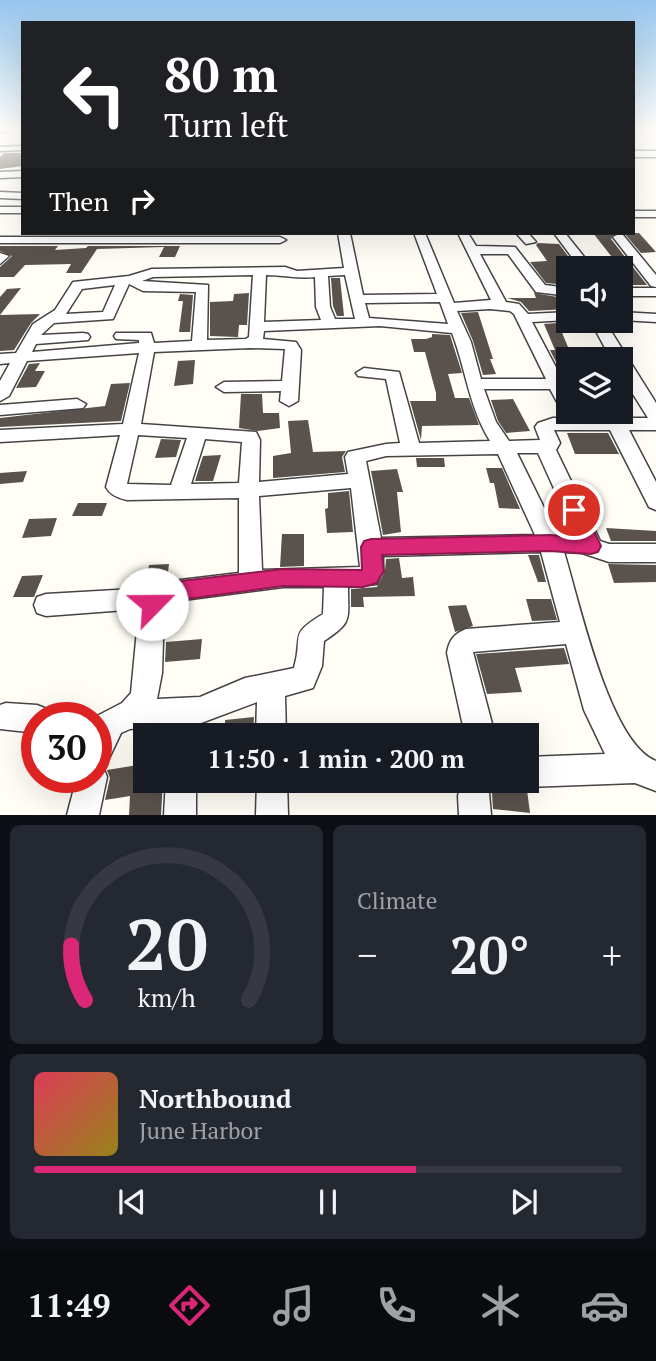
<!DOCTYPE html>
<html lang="en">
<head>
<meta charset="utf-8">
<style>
  body { margin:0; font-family:"PT Serif",serif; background:#242831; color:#f1f3f6; height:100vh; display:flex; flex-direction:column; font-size:26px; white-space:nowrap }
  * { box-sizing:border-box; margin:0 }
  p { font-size:23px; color:#9ea1a6 }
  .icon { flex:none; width:38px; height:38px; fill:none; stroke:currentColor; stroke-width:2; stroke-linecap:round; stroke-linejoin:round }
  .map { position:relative; height:815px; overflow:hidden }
  .side { display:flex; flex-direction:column; gap:10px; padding:10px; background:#0d0f14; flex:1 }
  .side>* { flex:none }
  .top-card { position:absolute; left:21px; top:21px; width:614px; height:214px; border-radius:0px; box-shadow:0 7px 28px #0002; background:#202124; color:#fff; overflow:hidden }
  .fabs { position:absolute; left:556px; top:256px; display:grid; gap:14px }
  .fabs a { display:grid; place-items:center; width:77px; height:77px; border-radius:0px; background:#171b24; box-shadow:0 7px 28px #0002; font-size:35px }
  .speed { position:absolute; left:21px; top:702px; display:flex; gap:14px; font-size:35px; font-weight:700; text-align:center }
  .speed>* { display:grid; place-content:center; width:91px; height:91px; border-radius:50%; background:#171b24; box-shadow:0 7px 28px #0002; line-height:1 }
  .speed .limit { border:10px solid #d22; background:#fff; color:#111 }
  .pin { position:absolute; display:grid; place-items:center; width:60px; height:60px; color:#fff; margin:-30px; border:4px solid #fff; border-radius:50%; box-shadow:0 2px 7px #0007 }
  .me { position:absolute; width:77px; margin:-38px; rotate:67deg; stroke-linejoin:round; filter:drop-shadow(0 0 5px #0008) }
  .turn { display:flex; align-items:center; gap:24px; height:147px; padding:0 28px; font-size:32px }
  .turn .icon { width:91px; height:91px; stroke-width:2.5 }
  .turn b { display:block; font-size:49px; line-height:60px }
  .then { display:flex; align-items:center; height:66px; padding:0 28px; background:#0003; gap:14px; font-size:26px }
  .big { font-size:52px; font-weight:600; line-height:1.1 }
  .side .tile { flex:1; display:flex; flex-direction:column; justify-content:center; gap:10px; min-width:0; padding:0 24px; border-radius:10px; background:#242831 }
  .side .dial { align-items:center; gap:0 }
  .dial svg { height:182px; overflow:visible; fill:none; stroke:#363941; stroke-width:7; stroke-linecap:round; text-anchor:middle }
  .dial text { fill:#f1f3f6; stroke:none }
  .song { display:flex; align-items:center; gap:21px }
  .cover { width:84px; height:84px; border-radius:10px; background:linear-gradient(135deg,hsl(350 70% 55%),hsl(50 70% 35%)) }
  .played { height:7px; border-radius:4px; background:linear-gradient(90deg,#db2777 65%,#363941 65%) }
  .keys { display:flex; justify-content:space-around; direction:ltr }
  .heat { display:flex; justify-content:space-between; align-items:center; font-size:38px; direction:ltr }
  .side .tiles { flex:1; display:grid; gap:10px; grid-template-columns:1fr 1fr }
  .tile:last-child { grid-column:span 2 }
  .trip { position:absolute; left:133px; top:723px; width:406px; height:70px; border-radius:0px; background:#171b24; box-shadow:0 7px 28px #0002; font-weight:600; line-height:70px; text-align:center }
  .dock { display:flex; height:112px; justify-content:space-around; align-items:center; background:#090b0e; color:#9ea1a6 }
  .dock .icon { width:49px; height:49px }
  .dock .on { color:#db2777 }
  .dock b { font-size:32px; color:#f1f3f6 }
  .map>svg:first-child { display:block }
</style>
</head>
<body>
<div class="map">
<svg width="656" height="815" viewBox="0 0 656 815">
  <rect width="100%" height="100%" fill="#fffdf5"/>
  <g fill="#5a524d">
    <path d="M4,153H23V166L0,169V157Z"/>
    <path d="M593,233H615L611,239L647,285H621V261H615Z"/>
    <path d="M624,233H639L656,252L641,253Z"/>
    <path d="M538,243L559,244L577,268H569V285L546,283L530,262L547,261L536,245Z"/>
    <path d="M0,246H58L55,250L86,248L88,246H180L175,257H159L164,247L97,249L81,273H66L71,264L25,265L14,277H0V267L12,256L0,251Z"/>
    <path d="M331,278H340L344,316H337L333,306Z"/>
    <path d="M21,288L0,315V297L7,289Z"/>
    <path d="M249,293L247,325H239L238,337L210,336V302L233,301L234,294Z"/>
    <path d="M534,293L569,299V309L529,311L521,302L507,298H536Z"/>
    <path d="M180,294L193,295L190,332H179L183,301H178Z"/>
    <path d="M478,312L493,359H490L496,374L483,375L473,341L461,313Z"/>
    <path d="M40,314L31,323L14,350L0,351V315Z"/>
    <path d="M558,323L573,359H569V364H557L550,350H555L544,324Z"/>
    <path d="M432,334L450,335L462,373L448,374L455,398H469L479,425L422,426L421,440L410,401H436V393L425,352H414L411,339H426L432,337Z"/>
    <path d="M195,360L193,384L174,386L178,361Z"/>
    <path d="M40,363L35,371H45L36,387L16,388L29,364Z"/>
    <path d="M130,383L121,421L0,427V418L105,406L111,384Z"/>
    <path d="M241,394H262L263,413H279L280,428L258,431L239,428Z"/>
    <path d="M513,399L530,431L506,433L498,421L491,400Z"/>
    <path d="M308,420L313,452L346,451L342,457L345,472L273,478V456L291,453L288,421Z"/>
    <path d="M567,433H608L619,454H575Z"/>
    <path d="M161,439L181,440L176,457L155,458Z"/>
    <path d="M221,455L213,481H195L203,456Z"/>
    <path d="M416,458H444L445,467H417Z"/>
    <path d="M486,468H502L520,509L499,508L494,483H490Z"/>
    <path d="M397,469L403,492H397L401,532L383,535L371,471Z"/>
    <path d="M27,471L23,482L0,484V473Z"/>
    <path d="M349,491L353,532L327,533L325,509L328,508V493Z"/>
    <path d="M78,503H107L102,516H72Z"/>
    <path d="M57,518L51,536L22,538L29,519Z"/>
    <path d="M606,528L656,531V541H611Z"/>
    <path d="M282,534H304V566L280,567Z"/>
    <path d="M528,555H539L546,582H538Z"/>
    <path d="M399,558L402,578L413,577L415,596L363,597L364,607H351V589L377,587L385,570L386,559Z"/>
    <path d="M169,564L167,580L146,585L149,565Z"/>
    <path d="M608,564L656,565V582L614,583Z"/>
    <path d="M43,575L34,597H13L22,576Z"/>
    <path d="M526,599H551L557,620L532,621Z"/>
    <path d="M466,605L473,626L455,632L448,606Z"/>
    <path d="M202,639L200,659L165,662L166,642Z"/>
    <path d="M564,648L569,664L515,668L522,692L487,694L476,654Z"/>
    <path d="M254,717L253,735H225V720Z"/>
    <path d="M138,765L136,780H163L161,815H129L130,796L105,800L110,778L107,770Z"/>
    <path d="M497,781L513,783L527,790L530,813L493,809L492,793Z"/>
  </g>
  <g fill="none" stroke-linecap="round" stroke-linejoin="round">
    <g stroke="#444" stroke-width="3">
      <g id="minor">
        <path d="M0,130H16L0,133Z"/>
        <path d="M23,146V150L0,151V147Z"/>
        <rect x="634" y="151" width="22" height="6"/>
        <path d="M23,171V177L0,178V172Z"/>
        <path d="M0,192L23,193V199L0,198Z"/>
        <rect x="0" y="207" width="23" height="6"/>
        <rect x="634" y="211" width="22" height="6"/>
        <path d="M338,233H350L363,295L437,294L414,233H425L454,303L491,300L458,233H468L476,246L515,247L545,285L569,288V296L536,292L508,254H480L506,302L519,304L528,314L569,312V320L532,322L569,392V411H576L569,414L563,413L550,389H484L496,422L509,441L540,440L535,427L538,423L553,418H648L621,375V359H611L590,320H604L656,403V430H629L656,482V510L649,507L610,430H554L560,443L556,450L600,541L609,544H656V562H609L582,553L564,552C579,600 609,743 656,761V791L635,783L527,787L516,783L515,780H527V757L605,754L584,710L566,644L473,652L495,735H465L447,653C449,640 454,634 466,629L560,622L541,552L383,556V569L377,584L348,587C348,620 353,622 324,641L322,666L313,688L285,696L286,735H256L257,702L193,726L194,735H164V727L130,729L121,733L104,769L107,777L99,815H67L77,777H96L97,716L122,703L131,693L139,609L46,616L37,613L34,605L37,597L46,594L151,588L172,581L239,573V498L127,500C118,498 110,495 106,487L120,435L0,442V430L123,424L139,353L27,361L9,396L0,401V381L10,363L0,364V354L16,353L33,324L55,310L73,282L129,276L152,269L285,267L297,271L344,268ZM253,275L249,337L246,339L207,340L208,285L142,281L153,277ZM266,275C283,275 298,279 315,277L316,307L321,320L264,322ZM345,275L355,319H335L330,307L328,276ZM129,284L143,291L196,292L192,341L154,343L151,333H116L114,336L116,339L139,340V343L32,352L36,344L88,340L90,337L88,334L83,333L41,335L54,323L113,319ZM115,285L103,312L66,314L82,289ZM440,302L448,324L369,318L365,303ZM490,309L510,311L514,314L546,379H481L471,342L457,311ZM380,326L452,333C466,370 469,407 490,441L419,443L399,372L364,368L356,373L358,376L386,379L400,443L386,444L348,452L345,457L348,474L259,482L260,440L256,432L141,424L154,352L250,348L285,349L282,381L224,382L216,387L224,392L281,391L280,401L289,406L298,401L301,350L296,342L263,339L264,331ZM138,435L187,438L171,485L127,484ZM205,439L242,442L239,483L191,484ZM517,453H538L575,535L557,534ZM498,454L535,535L381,538L366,461L386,456ZM351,488L360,567L262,570L259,496ZM283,587H324L323,614C287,636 304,634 294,668L245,678L200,697L157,699L162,673L164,607L168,602Z"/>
        <path d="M516,233H528L536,242L526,244Z"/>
        <path d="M554,233H565L593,268H580Z"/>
        <path d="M619,234L623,235L656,275V287L651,286L613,237Z"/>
        <path d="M0,237H280L286,240L280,243H0Z"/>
        <path d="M0,253L9,256L0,264Z"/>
        <rect x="621" y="288" width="35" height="8"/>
        <path d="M621,312L656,314V322L621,320Z"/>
        <path d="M77,399L86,404L83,408L0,415V405Z"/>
        <path d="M6,703L37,705L47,709L51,718H37V733L0,729V705Z"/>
        <path d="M166,780H196V815H164Z"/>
        <path d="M257,780H287L288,815H256Z"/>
        <path d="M462,780H495L489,793L491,815H459L458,796Z"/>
      </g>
    </g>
    <use href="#minor" fill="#fff" fill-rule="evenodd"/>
  </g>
  <linearGradient id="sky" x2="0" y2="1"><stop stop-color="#95c6ee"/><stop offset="0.53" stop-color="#fffefa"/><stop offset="1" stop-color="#fffefa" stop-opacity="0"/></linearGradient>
  <rect width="656" height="244" fill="url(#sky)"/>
  <path fill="#db2777" stroke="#8e194d" stroke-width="2" d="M574,503L581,505L584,510L601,546L598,552L591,554L550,551L382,555L384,571L380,577L377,583L363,587L283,586L172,601L152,613L144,610L141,604L152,588L172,582L283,569L362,570L361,547L364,541L371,539L550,535L577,537L564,510L567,505Z"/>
</svg>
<div class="fabs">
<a><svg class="icon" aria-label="sound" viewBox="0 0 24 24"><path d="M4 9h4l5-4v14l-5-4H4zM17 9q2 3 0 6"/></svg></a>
<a><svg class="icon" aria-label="layers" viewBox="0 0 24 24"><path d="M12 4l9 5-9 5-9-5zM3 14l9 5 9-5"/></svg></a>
</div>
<div class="speed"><div class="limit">30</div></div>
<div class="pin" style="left:574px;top:510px;background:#d93025"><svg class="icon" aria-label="arrive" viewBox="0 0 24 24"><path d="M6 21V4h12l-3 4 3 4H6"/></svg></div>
<svg class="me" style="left:152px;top:604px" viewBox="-20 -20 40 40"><circle r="19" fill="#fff"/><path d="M0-13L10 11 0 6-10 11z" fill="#db2777"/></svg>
<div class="trip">11:50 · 1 min · 200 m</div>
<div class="top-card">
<div class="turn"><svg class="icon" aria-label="left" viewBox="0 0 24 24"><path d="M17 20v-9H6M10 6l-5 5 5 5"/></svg><div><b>80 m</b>Turn left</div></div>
<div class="then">Then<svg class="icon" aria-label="right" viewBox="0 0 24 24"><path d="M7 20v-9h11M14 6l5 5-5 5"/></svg></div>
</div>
</div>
<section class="side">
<div class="tiles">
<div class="tile dial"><svg viewBox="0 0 100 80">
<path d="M14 69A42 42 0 1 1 86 69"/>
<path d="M14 69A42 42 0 0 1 8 45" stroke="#db2777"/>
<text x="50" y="56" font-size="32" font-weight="700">20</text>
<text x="50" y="72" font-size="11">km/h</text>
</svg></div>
<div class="tile"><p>Climate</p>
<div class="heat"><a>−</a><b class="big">20°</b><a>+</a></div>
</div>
<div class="tile">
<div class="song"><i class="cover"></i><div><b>Northbound</b><p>June Harbor</p></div></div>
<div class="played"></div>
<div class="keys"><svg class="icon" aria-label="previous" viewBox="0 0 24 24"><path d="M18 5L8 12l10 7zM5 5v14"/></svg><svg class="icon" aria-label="pause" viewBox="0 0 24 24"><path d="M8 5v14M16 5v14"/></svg><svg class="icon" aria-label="next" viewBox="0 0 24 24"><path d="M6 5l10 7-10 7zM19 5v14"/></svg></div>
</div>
</div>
</section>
<nav class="dock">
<b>11:49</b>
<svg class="icon on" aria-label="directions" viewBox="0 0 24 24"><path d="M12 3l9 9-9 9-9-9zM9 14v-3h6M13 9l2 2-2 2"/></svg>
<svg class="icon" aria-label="music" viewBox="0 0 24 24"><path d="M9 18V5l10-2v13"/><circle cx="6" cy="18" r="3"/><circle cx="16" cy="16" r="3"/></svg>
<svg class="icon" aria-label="phone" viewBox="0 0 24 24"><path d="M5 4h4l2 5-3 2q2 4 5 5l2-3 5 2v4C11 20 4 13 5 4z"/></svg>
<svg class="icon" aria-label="climate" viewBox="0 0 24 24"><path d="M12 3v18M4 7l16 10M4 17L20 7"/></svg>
<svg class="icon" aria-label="car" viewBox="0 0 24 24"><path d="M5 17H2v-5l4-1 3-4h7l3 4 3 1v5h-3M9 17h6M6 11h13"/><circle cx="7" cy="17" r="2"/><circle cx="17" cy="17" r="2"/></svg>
</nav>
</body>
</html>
